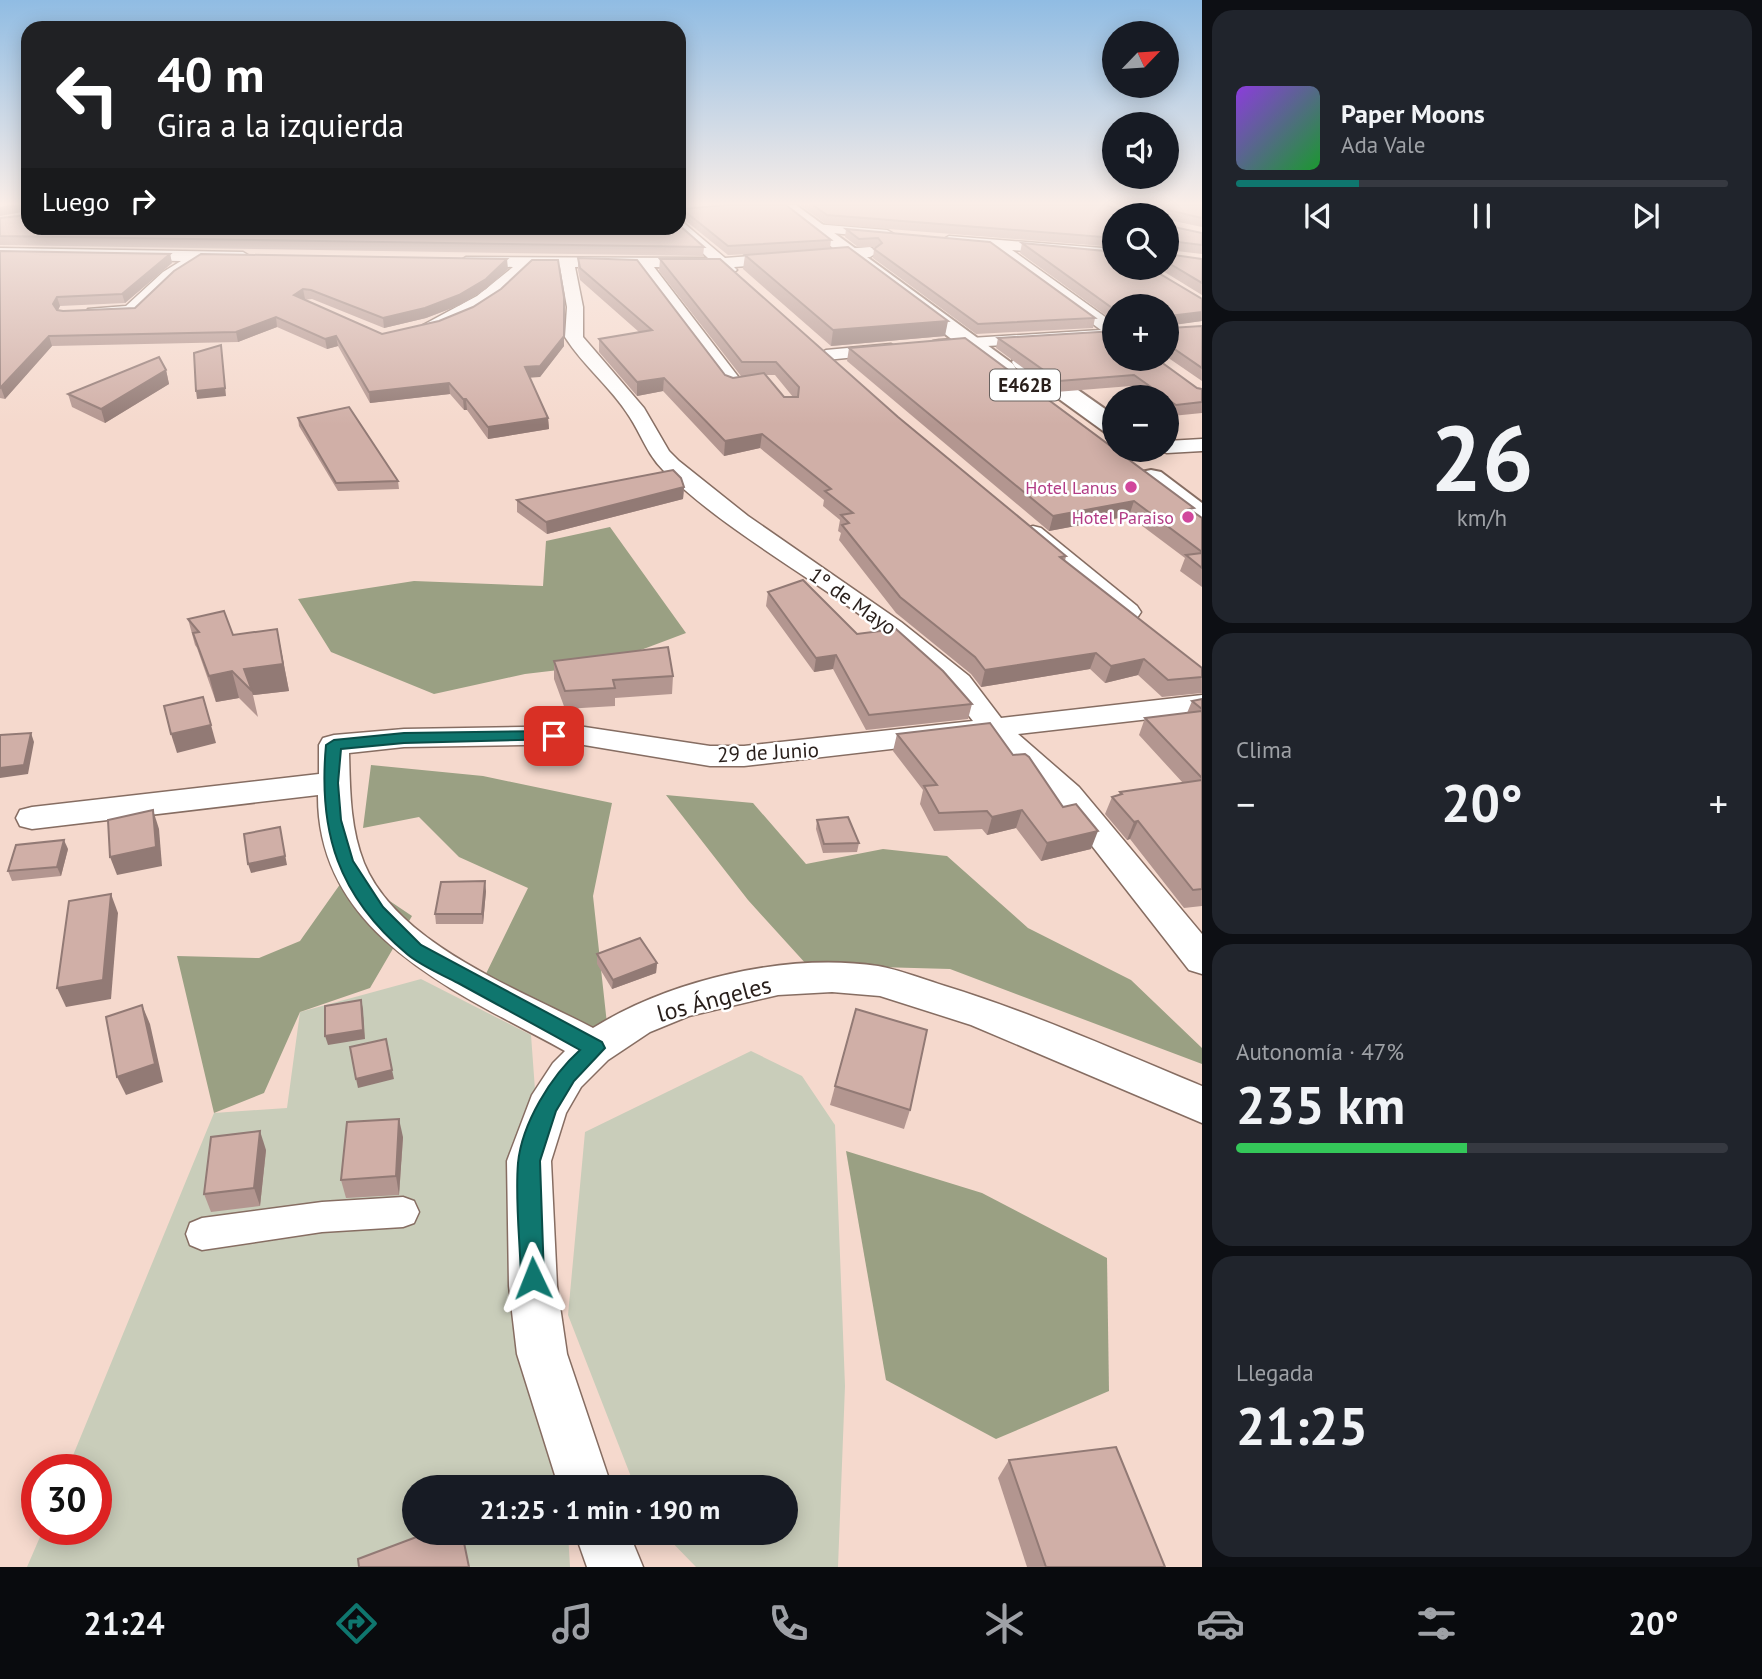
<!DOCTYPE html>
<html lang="es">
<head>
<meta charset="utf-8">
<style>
  body { margin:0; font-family:"PT Sans",sans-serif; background:#20242c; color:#f1f3f6; height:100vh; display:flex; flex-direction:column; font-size:26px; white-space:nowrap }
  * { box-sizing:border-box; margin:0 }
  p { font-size:23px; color:#9ea1a6 }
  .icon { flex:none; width:38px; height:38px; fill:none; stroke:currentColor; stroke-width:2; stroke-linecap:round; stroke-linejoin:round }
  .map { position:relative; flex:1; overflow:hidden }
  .sheet { display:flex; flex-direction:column; gap:10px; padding:10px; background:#0d0f14; width:560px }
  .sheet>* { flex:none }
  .banner { position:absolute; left:21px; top:21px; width:665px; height:214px; border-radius:21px; box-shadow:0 4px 18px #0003; background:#202124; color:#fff; overflow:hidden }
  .needle { width:46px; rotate:65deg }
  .buttons { position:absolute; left:1102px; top:21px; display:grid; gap:14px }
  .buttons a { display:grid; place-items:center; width:77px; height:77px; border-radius:50%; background:#171b24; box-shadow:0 4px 18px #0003; font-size:35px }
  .speed { position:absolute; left:21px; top:1454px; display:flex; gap:14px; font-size:35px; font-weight:700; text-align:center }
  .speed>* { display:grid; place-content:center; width:91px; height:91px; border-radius:50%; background:#171b24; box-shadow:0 4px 18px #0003; line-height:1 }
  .speed .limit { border:10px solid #d22; background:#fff; color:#111 }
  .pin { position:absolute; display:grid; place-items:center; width:60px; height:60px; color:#fff; margin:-30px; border-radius:14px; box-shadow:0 4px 10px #0006 }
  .me { position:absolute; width:77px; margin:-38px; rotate:358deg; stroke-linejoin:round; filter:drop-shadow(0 0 5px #0008) }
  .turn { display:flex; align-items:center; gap:24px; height:147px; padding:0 21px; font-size:32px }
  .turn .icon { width:91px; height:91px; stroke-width:2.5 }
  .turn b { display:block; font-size:49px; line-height:60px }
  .then { display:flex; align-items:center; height:66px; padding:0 21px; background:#0003; gap:14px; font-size:26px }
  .big { font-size:52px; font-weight:600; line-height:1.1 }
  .sheet .tile { flex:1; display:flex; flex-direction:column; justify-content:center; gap:10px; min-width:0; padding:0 24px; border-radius:21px; background:#20242c }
  .sheet .dial { align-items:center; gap:0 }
  .dial b { font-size:91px; line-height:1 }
  .song { display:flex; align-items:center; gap:21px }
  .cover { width:84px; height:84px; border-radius:10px; background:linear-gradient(135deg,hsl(270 70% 55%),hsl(130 70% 35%)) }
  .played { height:7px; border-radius:4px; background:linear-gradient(90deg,#0f766e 25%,#363941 25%) }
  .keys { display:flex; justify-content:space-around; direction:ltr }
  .heat { display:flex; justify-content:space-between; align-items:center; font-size:38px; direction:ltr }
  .charge { height:10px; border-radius:5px; background:linear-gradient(90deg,#34c759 47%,#363941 0) }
  .trip { position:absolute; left:402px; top:1475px; width:396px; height:70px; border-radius:35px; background:#171b24; box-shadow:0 4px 18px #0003; font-weight:600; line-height:70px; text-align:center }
  .tab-bar { display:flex; height:112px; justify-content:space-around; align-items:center; background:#090b0e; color:#9ea1a6 }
  .tab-bar .icon { width:49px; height:49px }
  .tab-bar .selected { color:#0f766e }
  .tab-bar b { font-size:32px; color:#f1f3f6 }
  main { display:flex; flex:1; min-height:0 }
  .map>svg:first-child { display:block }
</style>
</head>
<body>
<main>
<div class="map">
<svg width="1202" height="1567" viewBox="0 0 1202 1567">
  <rect width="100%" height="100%" fill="#f5d9cd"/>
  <g fill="#c9cdba">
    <path d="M421,979L531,1035L564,1487L415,1488V1533H568L570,1567H27L43,1530H96V1470H67L214,1113L287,1108L300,1012Z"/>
    <path d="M751,1051L802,1076L835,1125L845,1386L838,1567H696L663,1533H786V1488L635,1487L568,1315L585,1132Z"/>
  </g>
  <g fill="#9aa083">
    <path d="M610,527L686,633L601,665L525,674L434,694L331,652L298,599L414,581L543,586L546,541Z"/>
    <path d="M371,765L483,776L612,803L593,896L608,1033L478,990L528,888L459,857L419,817L363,828Z"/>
    <path d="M666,795L753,803L806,864L883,849L947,856L1028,928L1131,980L1202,1048V1064L950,969L807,965L748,900Z"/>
    <path d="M348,873L412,916L370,988L300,1012L264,1093L214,1113L177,956L259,958L300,941Z"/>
    <path d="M846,1151L982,1193L1107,1258L1109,1391L996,1439L886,1380Z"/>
  </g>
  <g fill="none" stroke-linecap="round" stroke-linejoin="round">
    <g stroke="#866d62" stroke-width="3">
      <path id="pedestrian" d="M403,1197L414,1201L419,1212L414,1223L403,1227L322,1232L202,1250L190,1245L186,1234L190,1223L202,1218L322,1202Z"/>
    </g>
    <g stroke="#866d62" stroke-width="3">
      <g id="minor">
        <path d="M679,219L725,258L870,247L878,252L870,257L734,267L737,270L729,275L718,268L654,267L743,383L733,389L726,387L638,267H575L583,307V337L644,408L669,451L679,461L748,516L901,622L969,676L1001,718L1202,695V713L1018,734L1079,787L1202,934V974L1189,970L1057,801L986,738L744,766H710L578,744L404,747L349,753C350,790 350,828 364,863C398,945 519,989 593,1028C670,980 787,952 878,966C900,970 923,979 945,986C1033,1013 1117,1051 1202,1086V1123L971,1025L880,996L832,992L778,995L689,1016L650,1032L608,1060L581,1087L566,1113L551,1161L557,1286L567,1354L612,1488H559L517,1354L509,1286L507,1161L532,1095L553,1063L565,1051C460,993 317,937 318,795L32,829L20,826L16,818L20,810L32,807L319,774V745L323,738L334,735L404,729L578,726L710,746H744L973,721C896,614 756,561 663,470C647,454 641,434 629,416C611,387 583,366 565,337L567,307L560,267H531C504,294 470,321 432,330L423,325L477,296L513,267L461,265L458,262L466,257L708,258L676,228H679Z"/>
        <path d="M815,224L887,230L894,234L887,238L810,231L808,228Z"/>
        <path d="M949,236L1115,249V259L1012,250L1115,324V339L933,349L930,345L933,341L939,340L1101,330L990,248L944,243L942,240Z"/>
        <path d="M0,248L243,252L251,257L243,262L202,261L175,278L137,315L94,318L88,317L86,313L88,309L126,306L163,272L181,261L0,258Z"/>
        <path d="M891,344L900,349L897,353L826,360L817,355L826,350Z"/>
        <path d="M1202,439V451L1167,453L1158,450H1167V441Z"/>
        <path d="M1033,526L1041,528L1137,606L1141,612L1137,618H1119L1025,538L1021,533L1025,528Z"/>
        <path d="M575,1533H629L643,1567H587Z"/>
      </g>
    </g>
    <g stroke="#866d62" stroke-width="4">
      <g id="primary">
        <path d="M777,205H796L1013,364L1016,369L1013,374H997Z"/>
        <path d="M1023,355L1031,357L1115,416V435L1106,433L1015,367L1012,362L1015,357Z"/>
        <path d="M1151,470L1161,472L1202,503V525L1192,522L1141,484L1138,478L1141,472Z"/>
      </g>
    </g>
    <use href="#pedestrian" fill="#fff" fill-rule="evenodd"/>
    <use href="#minor" fill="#fff" fill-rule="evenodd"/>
    <use href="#primary" fill="#fff" fill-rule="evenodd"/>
  </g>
  <g fill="#b39690" fill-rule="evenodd">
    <path d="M28,205V228H214H213L216,230L542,233L554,234L555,232L551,228H679L704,247L703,256L0,245V218L27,215Z"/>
    <path d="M800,205H1107L1116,209H1131L1123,205H1202V227L1169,220V226L1202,233V254L1168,250L1115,215V247L826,224Z"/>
    <path d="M682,209L831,240L830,248L945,336L831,346L743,269L745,255L773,253L728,255L681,217Z"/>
    <path d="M846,229L990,242L1095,318L1093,328L976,334L873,258L874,249L877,247H858L845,237Z"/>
    <path d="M1022,243L1202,299V322V321L1170,325V328L1202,326V381L1167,357V306H1115V322L1020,253Z"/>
    <path d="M0,251L170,254L172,263L125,303L60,306L58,310L63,311L135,308L174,271L508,269L486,289L460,305L426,318L384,328L312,299L303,300L382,334L564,346L540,377H530L548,418L549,429L488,439L467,410H464L450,394L370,403L338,346L327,349L277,327L238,342L52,346L5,399L0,398Z"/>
    <path d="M1167,254L1202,259V295L1158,268H1167Z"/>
    <path d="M578,258L725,375L733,378L747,376H741L659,271L660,259L898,417L1066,556L1065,561L1202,668V693L1162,697L1138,675L1105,683L1090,669L981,687L971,674L896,613L839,540L841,533L838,531L840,520L823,506L824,500L760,448L724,456L663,391L637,396L599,352V339L639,332L580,280L578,270ZM766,375H775L793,397H784Z"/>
    <path d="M998,338L1202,389V413L1172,416L1167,412V397H1146L1131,386L1056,392L996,348Z"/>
    <path d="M849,348L1193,512L1202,518V587L1180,571L1185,558L1129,516L1049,531L847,361Z"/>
    <path d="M166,370L169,384L105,423L72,407L68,394Z"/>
    <path d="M298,418L398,481L399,489L338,491L299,426Z"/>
    <path d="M684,487L683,499L547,534L517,512V500Z"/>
    <path d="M768,592L857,634L972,704L968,719L866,730L833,669L814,672L766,606Z"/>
    <path d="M188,619L233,635L277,629L289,691L253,695L258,717L239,698L216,702L197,648L195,645Z"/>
    <path d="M554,661L673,676L672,694L615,698V706L565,709L554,679Z"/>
    <path d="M1202,699V906L1184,908L1130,839L1127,840L1105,814L1112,797L1119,795L1120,792L1183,783L1139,735L1145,718L1187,713L1192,701Z"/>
    <path d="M897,734L1013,755L1091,849L1041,861L1016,828L987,835L982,829L934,831L920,804L923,790L893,751Z"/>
    <path d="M817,820L859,843L857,852L823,853L816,829Z"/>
    <path d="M68,849L61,876L12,881L8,871Z"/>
    <path d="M486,891L483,924H436L435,914Z"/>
    <path d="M597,954L657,963L656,973L612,989L597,964Z"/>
    <path d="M835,1086L910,1110L904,1129L830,1105Z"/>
    <path d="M403,1137L399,1195L346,1198L341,1180Z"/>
    <path d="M266,1150L260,1206L211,1212L204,1194Z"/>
    <path d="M1009,1460L1165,1567H1027L998,1478Z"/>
  </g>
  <g fill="#927a75">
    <path d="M9,205H26L28,211L0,216V207Z"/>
    <path d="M170,254L172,263L125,303L122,294Z"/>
    <path d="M507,259L508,269L486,289L460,305L426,318L384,328L383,318Z"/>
    <path d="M303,289L305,299L295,305L294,295Z"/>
    <path d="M57,297L60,306L56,314L53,304Z"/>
    <path d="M564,297V346L540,377L526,378L525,367Z"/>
    <path d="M1202,312V321L1167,326L1168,316Z"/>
    <path d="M276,317L277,327L238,342L236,332Z"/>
    <path d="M948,321L945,336L831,346L833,330Z"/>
    <path d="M49,336L52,346L5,399L1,388Z"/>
    <path d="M336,336L338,346L327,349L325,339Z"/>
    <path d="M221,345L226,396L197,399L196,391Z"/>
    <path d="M166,370L169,384L105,423L101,409Z"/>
    <path d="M664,378L663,391L637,396V382Z"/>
    <path d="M449,383L450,394L370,403L369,392Z"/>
    <path d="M463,399H466L467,410H464Z"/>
    <path d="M548,418L549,429L488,439V427Z"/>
    <path d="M762,434L760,448L724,456L725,441Z"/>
    <path d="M684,487L683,499L547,534L546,522Z"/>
    <path d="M1134,501L1129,516L1049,531L1053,516Z"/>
    <path d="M277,629L289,691L253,695L244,669Z"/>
    <path d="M1096,653L1090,669L981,687L985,670Z"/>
    <path d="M836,655L833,669L814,672L816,658Z"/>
    <path d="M1144,659L1138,675L1105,683L1111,666Z"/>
    <path d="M232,671L239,698L216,702L209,676Z"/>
    <path d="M211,725L216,743L177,753L171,734Z"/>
    <path d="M31,733L34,742L28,774L0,778V768Z"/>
    <path d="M153,810L159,829L162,866L117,875L110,857Z"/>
    <path d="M1022,810L1016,828L987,835L992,817Z"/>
    <path d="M1138,821L1130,839L1127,840L1134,822Z"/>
    <path d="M280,827L287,865L251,873L248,864Z"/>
    <path d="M1098,831L1091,849L1041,861L1047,843Z"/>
    <path d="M64,840L68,849L61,876L57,867Z"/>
    <path d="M485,881L486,891L483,924L482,914Z"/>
    <path d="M111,894L118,913L111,999L66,1007L57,988Z"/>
    <path d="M657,963L656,973L612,989L613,980Z"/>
    <path d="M361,1000L363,1009L365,1039L328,1045L325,1036Z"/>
    <path d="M142,1005L150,1024L163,1082L126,1095L117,1077Z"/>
    <path d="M392,1070L394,1079L358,1088L356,1079Z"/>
    <path d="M399,1119L403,1137L399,1195L396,1176Z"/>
    <path d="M260,1131L266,1150L260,1206L254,1188Z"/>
  </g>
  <g fill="#d0afa7" stroke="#927a75" stroke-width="2">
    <path d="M26,205H28V228H212L216,230H223L224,228H538L542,233L554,234L558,228H679V225L704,247L0,236V218L27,215Z"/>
    <path d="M727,205H786L831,240L728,246L682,209Z"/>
    <path d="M813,205H1107L1116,209H1142L1145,206L1144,205H1202V218L1168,210L1169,226L1202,233V245L1170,241L1167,253V215H1115V238L827,215Z"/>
    <path d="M846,229L990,242L1095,318L978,324L874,249L882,243L878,238L859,239Z"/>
    <path d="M1022,243L1115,252V268H1150L1202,299V312L1168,316L1170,328L1202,326V368L1170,346H1167V306H1115V310Z"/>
    <path d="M848,247L948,321L833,330L745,255Z"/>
    <path d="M0,251L170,254L122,294L57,297L53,304L57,310L63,311L135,308L174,271L201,254L507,259L486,279L459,295L425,308L383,318L311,290L303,289L294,295L382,334L439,321L473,307L501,289L532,260H558L564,297V336L540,366L525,367L548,418L488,427L466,399H463L449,383L369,392L336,336L325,339L276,317L236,332L49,336L0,388Z"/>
    <path d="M1167,254L1202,259V283L1167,262Z"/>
    <path d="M578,258L637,260L725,375L733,378L764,373L784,397H798L799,387L776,362H742L660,259H720L898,417L1066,556L1060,557L1202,668V677L1168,680L1144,659L1111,666L1096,653L985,670L975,657L900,597L842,525L849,523L841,515L853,513L825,491L831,489L762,434L725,441L664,378L637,382L599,339L652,330L580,268Z"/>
    <path d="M1115,331V359H1157L1197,388L1202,389V402L1176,405L1167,399V397H1165L1134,375L1059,381L998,338Z"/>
    <path d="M965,338L1194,508L1189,509L1202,518V552L1134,501L1053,516L849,348Z"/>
    <path d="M221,345L225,388L196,391L194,353Z"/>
    <path d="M159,357L166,370L101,409L68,394Z"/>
    <path d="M349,407L398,481L336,483L298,418Z"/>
    <path d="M673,470L681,478L684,487L546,522L517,500Z"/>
    <path d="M1202,553V568L1186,555Z"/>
    <path d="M803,580L857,634L896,629L943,671L972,704L869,715L836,655L816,658L768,592Z"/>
    <path d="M224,611L233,635L277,629L283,664L244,669L252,691L232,671L209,676L193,633L199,632L188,619Z"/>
    <path d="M668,647L673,676L613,680L615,688L565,691L554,661Z"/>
    <path d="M203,697L211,725L171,734L164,706Z"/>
    <path d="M1202,699V709L1192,701Z"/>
    <path d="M1202,711V778L1145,718Z"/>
    <path d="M990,723L1013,755L1025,754L1029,757L1063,807L1076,804L1098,831L1047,843L1022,810L992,817L987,811L939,813L924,786L937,785L897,734Z"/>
    <path d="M31,733L24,765L0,768V735Z"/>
    <path d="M1202,780V889L1193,890L1138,821L1134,822L1112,797L1122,794L1120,792Z"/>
    <path d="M153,810L156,847L110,857L108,820Z"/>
    <path d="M848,817L859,843L824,844L817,820Z"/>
    <path d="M280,827L285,856L248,864L244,834Z"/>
    <path d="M64,840L57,867L8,871L16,845Z"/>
    <path d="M485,881L482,914H435L441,882Z"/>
    <path d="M111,894L103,980L57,988L69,901Z"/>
    <path d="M640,938L657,963L613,980L597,954Z"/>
    <path d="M361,1000L363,1030L325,1036V1006Z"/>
    <path d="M142,1005L155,1064L117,1077L106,1017Z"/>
    <path d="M856,1009L927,1030L910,1110L835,1086Z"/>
    <path d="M386,1039L392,1070L356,1079L350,1047Z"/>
    <path d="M399,1119L396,1176L341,1180L347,1122Z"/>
    <path d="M260,1131L254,1188L204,1194L211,1137Z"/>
    <path d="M1116,1447L1165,1567H1046L1009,1460Z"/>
    <path d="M427,1533H462L469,1567H359L358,1559Z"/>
  </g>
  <linearGradient id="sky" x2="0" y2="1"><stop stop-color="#90bce3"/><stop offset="0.48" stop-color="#faeee8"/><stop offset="1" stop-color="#faeee8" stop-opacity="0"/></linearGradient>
  <rect width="1202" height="425" fill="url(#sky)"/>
  <path fill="#0f766e" stroke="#0a4d48" stroke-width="2" d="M554,731L561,736L559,739L404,743L341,749L338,783L341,820L353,861L383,907L421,945L602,1042L605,1048L574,1081L556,1111L540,1161L544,1278L541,1286L533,1289L524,1286L521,1278C520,1240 515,1200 518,1163C522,1123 551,1076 580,1050C539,1027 498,1005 458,983C441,974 421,966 407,954C338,896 318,832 326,745L334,740L404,733Z"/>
  <g fill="#d1479c" stroke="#fff" stroke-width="2.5">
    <circle cx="1131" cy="487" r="7"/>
    <circle cx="1188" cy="517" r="7"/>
  </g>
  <g text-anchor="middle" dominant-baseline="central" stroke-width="5" stroke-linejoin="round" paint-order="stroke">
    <g font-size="18" fill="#b23c85" stroke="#fff" text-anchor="end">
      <text x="1117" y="487">Hotel Lanus</text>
      <text x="1174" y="517">Hotel Paraiso</text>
    </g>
    <rect fill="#fff" stroke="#69625f" stroke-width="2" x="990" y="369.5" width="70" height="31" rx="5"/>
    <g font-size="19" font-weight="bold" fill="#291f1b">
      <text x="1025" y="385">E462B</text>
    </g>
    <g font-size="21" fill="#291f1b" stroke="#fff">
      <text transform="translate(853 601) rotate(35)">1º de Mayo</text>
      <text transform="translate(768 752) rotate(-3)">29 de Junio</text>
    </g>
    <g font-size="24" fill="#291f1b" stroke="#fff">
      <text transform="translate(714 999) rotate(-15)">los Ángeles</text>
    </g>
  </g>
</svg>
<div class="buttons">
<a><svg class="needle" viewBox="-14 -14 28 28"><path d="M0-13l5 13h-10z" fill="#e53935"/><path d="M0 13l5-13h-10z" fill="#9ea1a6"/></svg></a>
<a><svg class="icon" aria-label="sound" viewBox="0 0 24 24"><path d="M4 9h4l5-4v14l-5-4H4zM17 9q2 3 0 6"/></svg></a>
<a><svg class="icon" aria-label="search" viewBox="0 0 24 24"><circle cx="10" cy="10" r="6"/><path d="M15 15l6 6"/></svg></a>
<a>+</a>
<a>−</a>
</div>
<div class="speed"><div class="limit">30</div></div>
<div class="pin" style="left:554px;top:736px;background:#d93025"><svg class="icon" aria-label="arrive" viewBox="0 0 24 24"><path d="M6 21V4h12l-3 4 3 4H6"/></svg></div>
<svg class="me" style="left:533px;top:1278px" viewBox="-20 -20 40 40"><path d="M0-17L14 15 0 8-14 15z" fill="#0f766e" stroke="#fff" stroke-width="4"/></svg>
<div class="trip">21:25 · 1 min · 190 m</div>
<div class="banner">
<div class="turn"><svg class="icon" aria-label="left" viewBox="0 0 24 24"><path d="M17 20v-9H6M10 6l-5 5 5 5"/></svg><div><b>40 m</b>Gira a la izquierda</div></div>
<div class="then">Luego<svg class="icon" aria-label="right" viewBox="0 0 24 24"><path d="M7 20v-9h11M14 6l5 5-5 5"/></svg></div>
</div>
</div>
<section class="sheet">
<div class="tile">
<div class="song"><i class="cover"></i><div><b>Paper Moons</b><p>Ada Vale</p></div></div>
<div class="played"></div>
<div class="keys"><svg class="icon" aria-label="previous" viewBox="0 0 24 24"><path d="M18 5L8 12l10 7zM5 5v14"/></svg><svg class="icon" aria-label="pause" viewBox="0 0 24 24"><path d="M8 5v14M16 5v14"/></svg><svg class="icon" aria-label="next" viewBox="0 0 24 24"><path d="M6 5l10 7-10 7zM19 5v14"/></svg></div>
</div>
<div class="tile dial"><b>26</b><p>km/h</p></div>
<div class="tile"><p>Clima</p>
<div class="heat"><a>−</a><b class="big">20°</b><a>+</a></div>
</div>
<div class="tile"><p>Autonomía · 47%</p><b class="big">235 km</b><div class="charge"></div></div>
<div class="tile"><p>Llegada</p><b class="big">21:25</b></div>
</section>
</main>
<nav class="tab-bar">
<b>21:24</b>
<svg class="icon selected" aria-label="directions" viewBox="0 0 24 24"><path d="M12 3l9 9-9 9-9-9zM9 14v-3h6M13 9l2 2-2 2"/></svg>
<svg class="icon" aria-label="music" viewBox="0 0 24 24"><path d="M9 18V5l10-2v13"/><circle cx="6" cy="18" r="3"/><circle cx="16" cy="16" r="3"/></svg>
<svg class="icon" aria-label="phone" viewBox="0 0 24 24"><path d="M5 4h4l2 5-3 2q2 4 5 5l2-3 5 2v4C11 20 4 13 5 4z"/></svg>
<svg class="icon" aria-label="climate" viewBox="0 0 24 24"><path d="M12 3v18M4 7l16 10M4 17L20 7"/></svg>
<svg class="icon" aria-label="car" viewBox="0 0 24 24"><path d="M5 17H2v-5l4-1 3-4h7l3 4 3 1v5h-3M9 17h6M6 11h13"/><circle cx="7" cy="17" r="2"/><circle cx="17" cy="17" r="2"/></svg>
<svg class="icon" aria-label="filters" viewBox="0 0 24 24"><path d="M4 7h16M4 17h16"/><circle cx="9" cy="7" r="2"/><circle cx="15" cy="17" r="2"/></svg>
<b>20°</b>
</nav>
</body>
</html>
